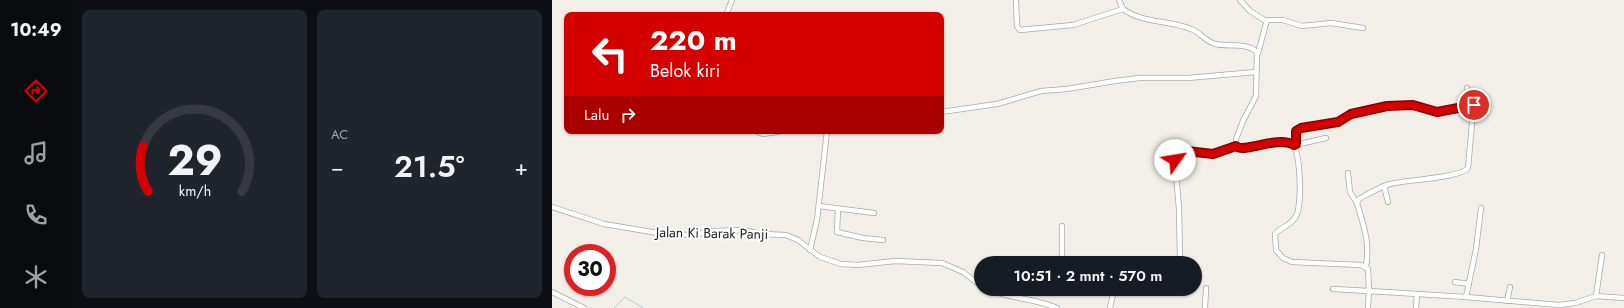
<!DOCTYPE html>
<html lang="id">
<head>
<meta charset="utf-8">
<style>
  body { margin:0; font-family:Jost,sans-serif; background:#20242c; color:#f1f3f6; height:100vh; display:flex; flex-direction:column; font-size:15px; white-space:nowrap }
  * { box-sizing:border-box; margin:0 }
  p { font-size:13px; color:#9ea1a6 }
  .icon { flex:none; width:22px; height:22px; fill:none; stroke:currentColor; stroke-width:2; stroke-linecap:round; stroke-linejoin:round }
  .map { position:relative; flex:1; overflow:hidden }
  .side { display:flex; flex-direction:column; gap:10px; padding:10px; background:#0d0f14; width:480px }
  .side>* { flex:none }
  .hud { position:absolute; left:12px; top:12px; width:380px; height:122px; border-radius:8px; box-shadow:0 1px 3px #0004; background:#d40000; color:#fff; overflow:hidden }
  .speed { position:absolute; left:12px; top:244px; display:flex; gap:8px; font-size:20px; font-weight:700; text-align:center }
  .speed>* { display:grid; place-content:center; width:52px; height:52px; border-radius:50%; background:#171b24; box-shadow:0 1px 3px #0004; line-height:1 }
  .speed .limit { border:6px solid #d22; background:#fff; color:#111 }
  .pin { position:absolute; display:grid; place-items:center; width:34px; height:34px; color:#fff; margin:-17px; border:2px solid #fff; border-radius:50%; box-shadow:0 1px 4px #0007 }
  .me { position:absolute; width:44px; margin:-22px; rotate:58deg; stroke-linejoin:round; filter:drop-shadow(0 0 3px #0008) }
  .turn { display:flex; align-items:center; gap:14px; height:84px; padding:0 20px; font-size:18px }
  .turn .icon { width:52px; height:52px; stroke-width:2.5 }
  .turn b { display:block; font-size:28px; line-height:34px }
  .then { display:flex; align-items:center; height:38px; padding:0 20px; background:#0003; gap:8px; font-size:15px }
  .big { font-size:30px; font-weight:600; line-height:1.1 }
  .side .tile { flex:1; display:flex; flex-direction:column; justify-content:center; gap:6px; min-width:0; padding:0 14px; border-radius:8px; background:#20242c }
  .side .dial { align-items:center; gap:0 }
  .dial svg { height:104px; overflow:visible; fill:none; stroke:#363941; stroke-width:7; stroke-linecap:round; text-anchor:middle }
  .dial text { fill:#f1f3f6; stroke:none }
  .heat { display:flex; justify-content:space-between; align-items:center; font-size:22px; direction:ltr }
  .side .tiles { flex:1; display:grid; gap:10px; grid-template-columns:repeat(2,1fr) }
  .trip { position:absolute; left:422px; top:256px; width:228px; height:40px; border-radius:20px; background:#171b24; box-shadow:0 1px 3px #0004; font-weight:600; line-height:40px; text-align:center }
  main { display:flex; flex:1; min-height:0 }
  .menu { display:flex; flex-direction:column; width:72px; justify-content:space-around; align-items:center; background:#090b0e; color:#9ea1a6 }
  .menu .icon { width:28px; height:28px }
  .menu .on { color:#d40000 }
  .menu b { font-size:18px; color:#f1f3f6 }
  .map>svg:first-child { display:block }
</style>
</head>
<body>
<main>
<nav class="menu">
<b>10:49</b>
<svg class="icon on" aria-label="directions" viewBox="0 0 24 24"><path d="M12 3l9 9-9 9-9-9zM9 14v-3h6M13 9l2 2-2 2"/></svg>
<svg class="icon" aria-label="music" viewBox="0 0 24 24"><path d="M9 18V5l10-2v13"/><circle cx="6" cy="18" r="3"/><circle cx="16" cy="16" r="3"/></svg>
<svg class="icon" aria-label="phone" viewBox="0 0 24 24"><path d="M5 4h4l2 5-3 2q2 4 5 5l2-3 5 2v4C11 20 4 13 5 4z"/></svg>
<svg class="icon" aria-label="climate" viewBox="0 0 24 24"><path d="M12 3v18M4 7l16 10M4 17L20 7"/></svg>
</nav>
<section class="side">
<div class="tiles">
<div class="tile dial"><svg viewBox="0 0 100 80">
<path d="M14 69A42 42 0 1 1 86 69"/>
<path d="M14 69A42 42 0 0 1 10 34" stroke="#d40000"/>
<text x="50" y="56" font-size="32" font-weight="700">29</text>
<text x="50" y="72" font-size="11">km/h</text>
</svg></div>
<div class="tile"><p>AC</p>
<div class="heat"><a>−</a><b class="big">21.5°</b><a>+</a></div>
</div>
</div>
</section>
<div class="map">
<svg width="1072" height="308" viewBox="0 0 1072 308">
  <rect width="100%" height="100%" fill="#f2efe9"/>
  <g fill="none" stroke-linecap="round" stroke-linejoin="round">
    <path stroke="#aad3df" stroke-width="1" d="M62,308L73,297L91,308"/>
    <g stroke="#a9a9a9" stroke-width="6">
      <g id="minor">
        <path d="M464,0L465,26L468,30L521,25L571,9"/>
        <path d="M567,0L571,9C592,24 617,20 639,29C648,32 653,41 663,44C676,47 694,42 705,52L704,96L691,121L684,139V146C692,154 726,135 740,144C749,150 750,207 744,216C740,225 729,227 723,234L724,250L731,258L740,262L809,265L816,269L817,291L781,289"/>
        <path d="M688,0L698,11L714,21"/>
        <path d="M174,15L180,0"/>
        <path d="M706,53L715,20H731L750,26L779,23L811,28"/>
        <path d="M389,112L445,104L489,91L515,89L563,81L587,78H635L704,72"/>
        <path d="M203,131L211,134L231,131"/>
        <path d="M322,131H326"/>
        <path d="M745,144L743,133L746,130L787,122L799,114L835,106L861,105L885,113L922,105"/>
        <path d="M743,145L774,138"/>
        <path d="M796,173L798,192L805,203"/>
        <path d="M832,186L836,202"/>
        <path d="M267,206L322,213"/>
        <path d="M0,207L52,224L112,234L139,235L163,231L190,230L210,234L234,235L246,240L268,257L289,264L306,265L343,261L390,263L411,272L429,286"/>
        <path d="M286,209L285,232L311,238L331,240"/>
        <path d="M510,226V258L521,263"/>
        <path d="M258,250L265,220L275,131"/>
        <path d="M628,260L627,209L623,160L625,154L635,151L661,153L684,146"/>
        <path d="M814,267C818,240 812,228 805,203L807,199C816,194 827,187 838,184C854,180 908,178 916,168L922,101L921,96L915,88"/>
        <path d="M903,282L917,284"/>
        <path d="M435,289C457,299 482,298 505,308"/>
        <path d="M0,292L32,308"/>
        <path d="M1044,296L1050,255"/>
        <path d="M914,297L924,249L929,208"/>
        <path d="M955,301L958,287"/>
        <path d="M558,308L562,289"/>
        <path d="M653,308L654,288"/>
        <path d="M816,308L817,291L914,297L1007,305L1023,303L1044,296L1072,298"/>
        <path d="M864,308L865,294"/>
      </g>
    </g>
    <use href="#minor" stroke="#fff" stroke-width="4.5"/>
  </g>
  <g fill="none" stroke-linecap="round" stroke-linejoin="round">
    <g stroke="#8a0000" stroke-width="10">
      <path id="route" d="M623,160L626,153L635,151L661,154L684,146C692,154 725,135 742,145L744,144V131L749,128L786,122L799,114L835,106L861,105L885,112L922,105"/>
    </g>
    <use href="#route" stroke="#d40000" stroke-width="7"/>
  </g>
  <g text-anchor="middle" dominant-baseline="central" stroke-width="4" stroke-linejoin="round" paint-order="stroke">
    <g font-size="14" fill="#222" stroke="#fff">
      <text transform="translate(160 233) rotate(1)">Jalan Ki Barak Panji</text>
    </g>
  </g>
</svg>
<div class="speed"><div class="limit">30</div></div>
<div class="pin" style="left:922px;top:105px;background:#d93025"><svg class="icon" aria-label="arrive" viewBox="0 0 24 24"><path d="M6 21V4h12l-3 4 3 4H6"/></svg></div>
<svg class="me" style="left:623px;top:160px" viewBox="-20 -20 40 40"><circle r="19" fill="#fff"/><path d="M0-13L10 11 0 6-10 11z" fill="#d40000"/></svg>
<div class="trip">10:51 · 2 mnt · 570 m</div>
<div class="hud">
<div class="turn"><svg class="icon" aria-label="left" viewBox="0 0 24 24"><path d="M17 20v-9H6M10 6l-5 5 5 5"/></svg><div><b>220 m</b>Belok kiri</div></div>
<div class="then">Lalu<svg class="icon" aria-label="right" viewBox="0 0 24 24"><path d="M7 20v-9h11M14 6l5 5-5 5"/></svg></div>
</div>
</div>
</main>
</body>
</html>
